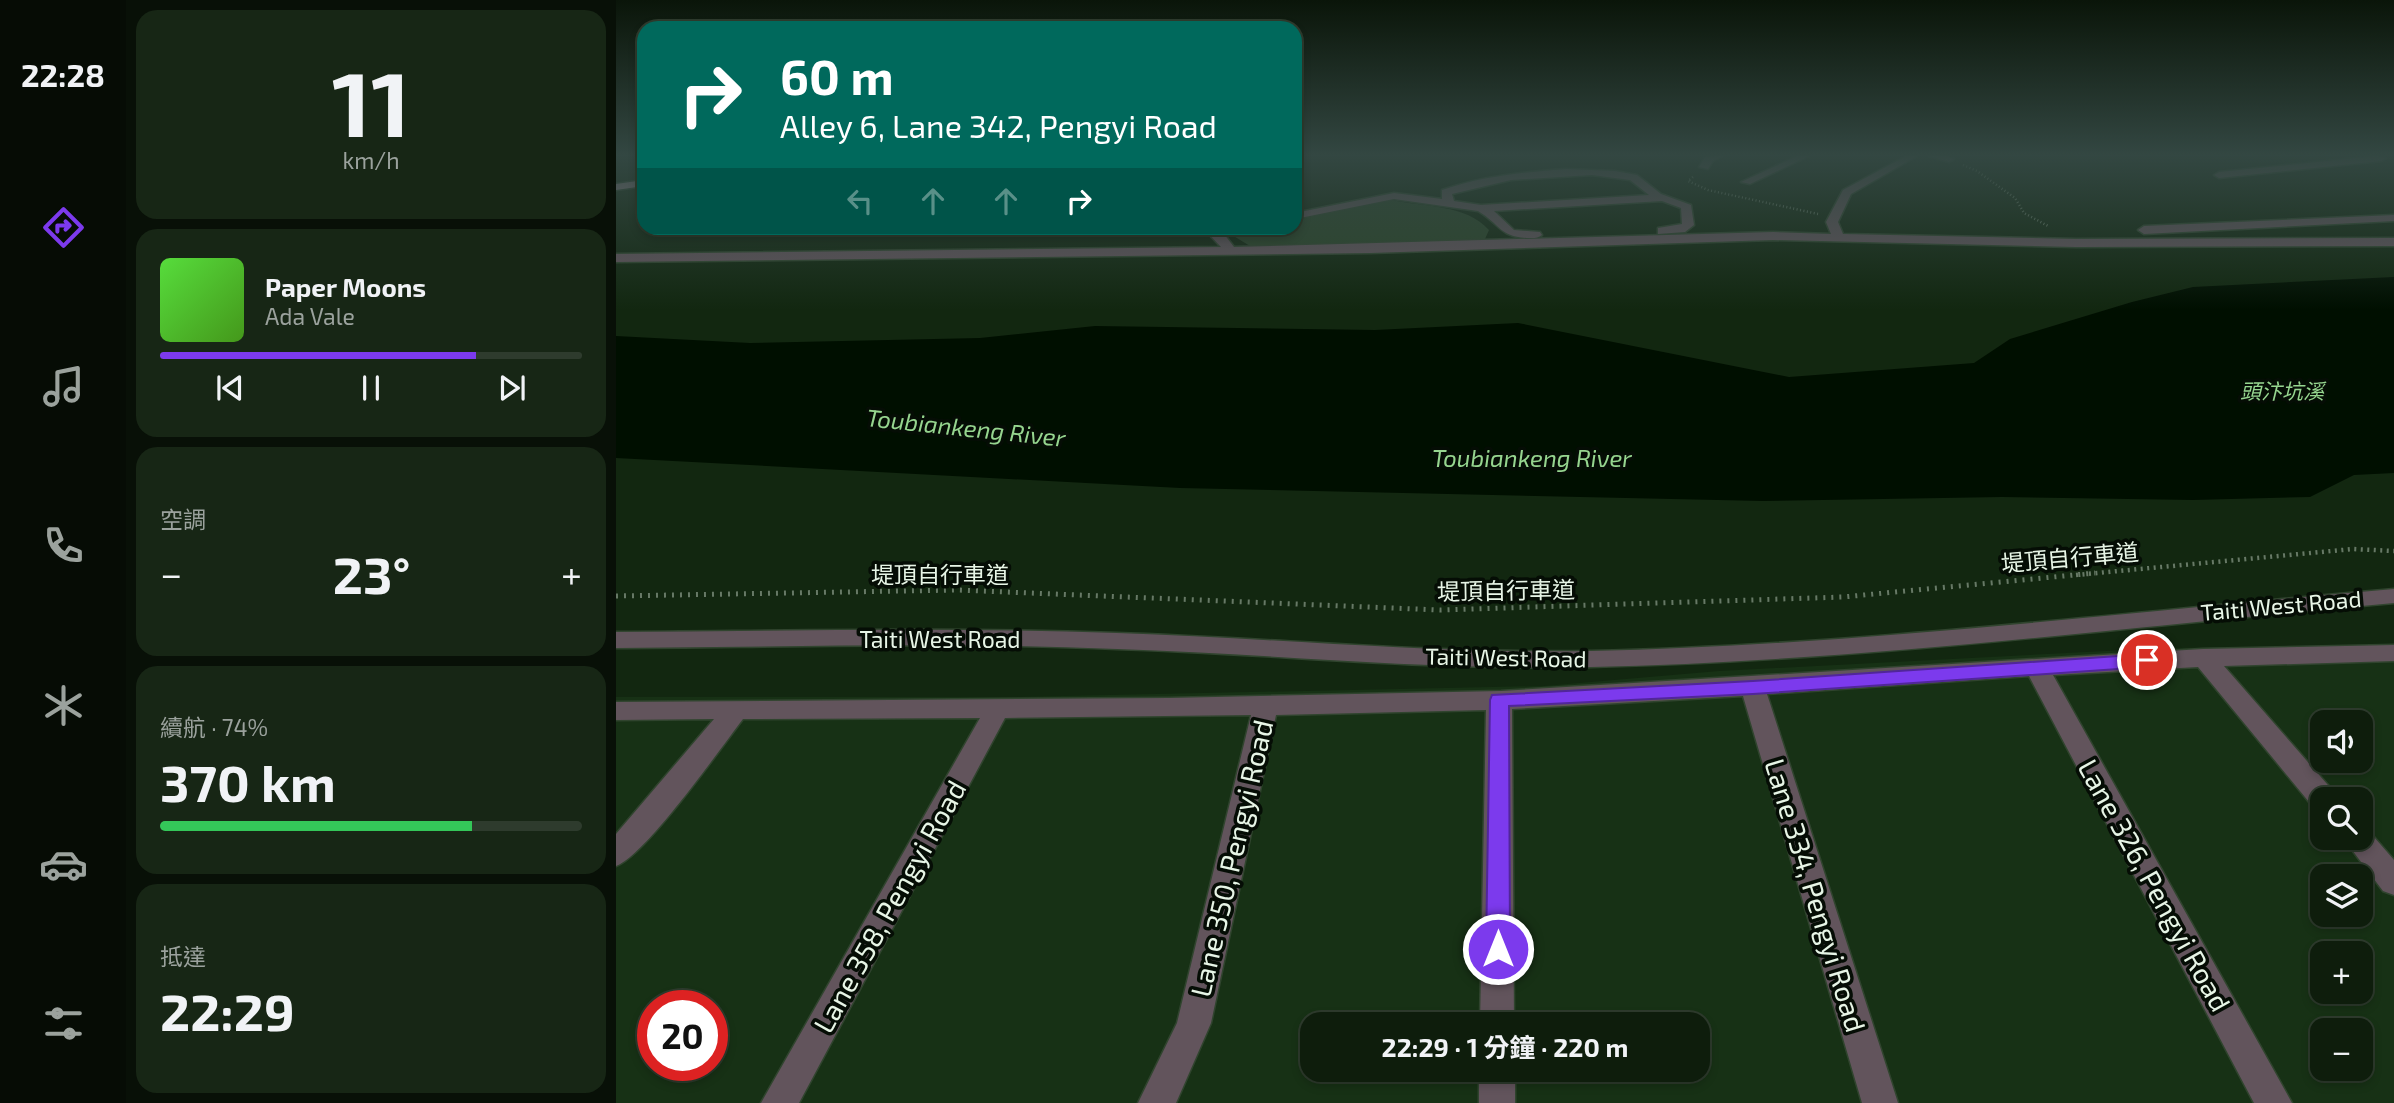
<!DOCTYPE html>
<html lang="zh-TW">
<head>
<meta charset="utf-8">
<style>
  body { margin:0; font-family:"Exo 2","Noto Sans TC",sans-serif; background:#172615; color:#f1f3f6; height:100vh; display:flex; flex-direction:column; font-size:26px; white-space:nowrap }
  * { box-sizing:border-box; margin:0 }
  p { font-size:23px; color:#9ba29d }
  .icon { flex:none; width:38px; height:38px; fill:none; stroke:currentColor; stroke-width:2; stroke-linecap:round; stroke-linejoin:round }
  .map { position:relative; flex:1; overflow:hidden }
  .details { display:flex; flex-direction:column; gap:10px; padding:10px; background:#081007; width:490px }
  .details>* { flex:none }
  .banner { position:absolute; left:21px; top:21px; width:665px; height:214px; border-radius:21px; box-shadow:0 4px 10px #0003,0 0 0 2px #2e3b2d; background:#00695c; color:#fff; overflow:hidden }
  .tools { position:absolute; left:1694px; top:710px; display:grid; gap:14px }
  .tools a { display:grid; place-items:center; width:63px; height:63px; border-radius:14px; background:#0e1d0c; box-shadow:0 4px 10px #0003,0 0 0 2px #2e3b2d; font-size:35px }
  .speed { position:absolute; left:21px; top:990px; display:flex; gap:14px; font-size:35px; font-weight:700; text-align:center }
  .speed>* { display:grid; place-content:center; width:91px; height:91px; border-radius:50%; background:#0e1d0c; box-shadow:0 4px 10px #0003,0 0 0 2px #2e3b2d; line-height:1 }
  .speed .limit { border:10px solid #d22; background:#fff; color:#111 }
  .pin { position:absolute; display:grid; place-items:center; width:60px; height:60px; color:#fff; margin:-30px; border:4px solid #fff; border-radius:50%; box-shadow:0 2px 7px #0007 }
  .me { position:absolute; width:77px; margin:-38px; rotate:0deg; stroke-linejoin:round; filter:drop-shadow(0 0 5px #0008) }
  .turn { display:flex; align-items:center; gap:24px; height:147px; padding:0 28px; font-size:32px }
  .turn .icon { width:91px; height:91px; stroke-width:2.5 }
  .turn b { display:block; font-size:49px; line-height:60px }
  .lanes { display:flex; align-items:center; height:66px; padding:0 28px; background:#0003; justify-content:center; gap:35px; direction:ltr }
  .lanes .off { opacity:.35 }
  .big { font-size:52px; font-weight:700; line-height:1.1 }
  .details .card { flex:1; display:flex; flex-direction:column; justify-content:center; gap:10px; min-width:0; padding:0 24px; border-radius:21px; background:#172615 }
  .details .dial { align-items:center; gap:0 }
  .dial b { font-size:91px; line-height:1 }
  .song { display:flex; align-items:center; gap:21px }
  .cover { width:84px; height:84px; border-radius:10px; background:linear-gradient(135deg,hsl(110 70% 55%),hsl(100 70% 35%)) }
  .played { height:7px; border-radius:4px; background:linear-gradient(90deg,#7c3aed 75%,#2e3b2d 75%) }
  .keys { display:flex; justify-content:space-around; direction:ltr }
  .heat { display:flex; justify-content:space-between; align-items:center; font-size:38px; direction:ltr }
  .charge { height:10px; border-radius:5px; background:linear-gradient(90deg,#34c759 74%,#2e3b2d 0) }
  .trip { position:absolute; left:684px; top:1012px; width:410px; height:70px; border-radius:21px; background:#0e1d0c; box-shadow:0 4px 10px #0003,0 0 0 2px #2e3b2d; font-weight:700; line-height:70px; text-align:center }
  main { display:flex; flex:1; min-height:0 }
  .tabs { display:flex; flex-direction:column; width:126px; justify-content:space-around; align-items:center; background:#060c05; color:#9ba29d }
  .tabs .icon { width:49px; height:49px }
  .tabs .selected { color:#7c3aed }
  .tabs b { font-size:32px; color:#f1f3f6 }
  .map>svg:first-child { display:block }
</style>
</head>
<body>
<main>
<nav class="tabs">
<b>22:28</b>
<svg class="icon selected" aria-label="directions" viewBox="0 0 24 24"><path d="M12 3l9 9-9 9-9-9zM9 14v-3h6M13 9l2 2-2 2"/></svg>
<svg class="icon" aria-label="music" viewBox="0 0 24 24"><path d="M9 18V5l10-2v13"/><circle cx="6" cy="18" r="3"/><circle cx="16" cy="16" r="3"/></svg>
<svg class="icon" aria-label="phone" viewBox="0 0 24 24"><path d="M5 4h4l2 5-3 2q2 4 5 5l2-3 5 2v4C11 20 4 13 5 4z"/></svg>
<svg class="icon" aria-label="climate" viewBox="0 0 24 24"><path d="M12 3v18M4 7l16 10M4 17L20 7"/></svg>
<svg class="icon" aria-label="car" viewBox="0 0 24 24"><path d="M5 17H2v-5l4-1 3-4h7l3 4 3 1v5h-3M9 17h6M6 11h13"/><circle cx="7" cy="17" r="2"/><circle cx="17" cy="17" r="2"/></svg>
<svg class="icon" aria-label="filters" viewBox="0 0 24 24"><path d="M4 7h16M4 17h16"/><circle cx="9" cy="7" r="2"/><circle cx="15" cy="17" r="2"/></svg>
</nav>
<section class="details">
<div class="card dial"><b>11</b><p>km/h</p></div>
<div class="card">
<div class="song"><i class="cover"></i><div><b>Paper Moons</b><p>Ada Vale</p></div></div>
<div class="played"></div>
<div class="keys"><svg class="icon" aria-label="previous" viewBox="0 0 24 24"><path d="M18 5L8 12l10 7zM5 5v14"/></svg><svg class="icon" aria-label="pause" viewBox="0 0 24 24"><path d="M8 5v14M16 5v14"/></svg><svg class="icon" aria-label="next" viewBox="0 0 24 24"><path d="M6 5l10 7-10 7zM19 5v14"/></svg></div>
</div>
<div class="card"><p>空調</p>
<div class="heat"><a>−</a><b class="big">23°</b><a>+</a></div>
</div>
<div class="card"><p>續航 · 74%</p><b class="big">370 km</b><div class="charge"></div></div>
<div class="card"><p>抵達</p><b class="big">22:29</b></div>
</section>
<div class="map">
<svg width="1778" height="1103" viewBox="0 0 1778 1103">
  <rect width="100%" height="100%" fill="#122710"/>
  <path fill="#173115" fill-rule="evenodd" d="M1778,645V1103H0V697H396L928,686L1103,671L1549,648ZM1706,723H1745V761H1706ZM1706,800H1745V838H1706ZM1706,877H1745V915H1706ZM1706,954H1745V992H1706ZM37,1006H96V1066H37ZM696,1024H1082V1069H696ZM1706,1031H1745V1069H1706Z"/>
  <path fill="#2b4529" d="M776,200C808,207 850,204 873,230L869,239L856,243L634,246L611,232L636,228H679V219Z"/>
  <path fill="#000f00" d="M1778,277V473L1738,475L1694,497L1577,500L1386,497L1147,501L564,488L0,458V336L134,343L364,338L479,326L759,330L902,323L1173,377L1358,363L1394,339L1516,302L1577,287Z"/>
  <g fill="none" stroke-linecap="round" stroke-linejoin="round">
    <g stroke="#30442e" stroke-width="3">
      <g id="minor">
        <path d="M1106,156L1097,161L1092,169L1083,167L1089,157Z"/>
        <path d="M1181,156H1193L1134,184L1125,182Z"/>
        <path d="M1290,156H1301L1235,194L1222,222L1227,234L1460,239L1778,238V246L1460,247L1157,240L754,253L0,262V254L605,247L587,228H627L625,231L608,234L618,247L1157,232L1215,234L1210,222L1227,190Z"/>
        <path d="M1313,156H1331L1338,159L1333,162Z"/>
        <path d="M1760,156L1770,158L1765,161L1603,178L1598,175L1603,172Z"/>
        <path d="M950,169L999,171L1021,175L1045,194L1075,205L1078,225L1069,232L1042,234V228L1066,224L1065,208L1046,201L878,211L898,230L924,232L926,235C921,239 917,238 910,238C883,236 884,224 862,211L778,199L679,219V213L778,193L826,199V190C866,176 908,172 950,169ZM976,175L1014,180L1033,195L865,205L838,201L836,194L895,180Z"/>
        <path d="M1778,215V221L1528,234L1522,230L1528,226Z"/>
        <path d="M1778,589V603C1511,627 1244,661 975,667C817,671 659,654 501,649C334,642 167,647 0,648V632C167,631 334,627 501,633C659,638 817,654 975,651C1243,645 1511,612 1778,589Z"/>
        <path d="M1778,645V661L1608,666L1718,792L1722,800H1706V811L1698,808L1582,667L1437,675L1676,1103H1638L1413,676L1151,694L1282,1103H1246L1127,696L896,709L898,1024H864L870,710L660,715L595,1023L560,1103H522L561,1023L635,715L389,718L183,1103H145L364,718L127,719C104,749 29,856 0,866V834L98,719L0,720V702L553,698L885,691L1587,649Z"/>
        <path d="M1745,827L1751,829L1778,860V895L1767,891L1727,838H1745Z"/>
        <rect x="863" y="1069" width="36" height="34"/>
      </g>
    </g>
    <g stroke="#30442e" stroke-width="3">
      <path id="major" d="M28,180V186L0,190V184Z"/>
    </g>
    <g stroke="#677966" stroke-width="2.5" stroke-dasharray="1 2.5" stroke-linecap="butt">
      <path d="M1347,165L1361,171L1399,198L1408,213L1432,226"/>
      <path d="M1077,177L1072,181L1092,190L1202,214"/>
    </g>
    <path stroke="#677966" stroke-width="4.5" stroke-dasharray="2 4.5" stroke-linecap="butt" d="M1460,575L1737,549L1778,551"/>
    <path stroke="#677966" stroke-width="5" stroke-dasharray="2 6" stroke-linecap="butt" d="M0,596L342,590L824,610L1227,597L1479,573"/>
    <use href="#minor" fill="#62545c" fill-rule="evenodd"/>
    <use href="#major" fill="#a38798" fill-rule="evenodd"/>
  </g>
  <linearGradient id="sky" x2="0" y2="1"><stop stop-color="#0a1509"/><stop offset="0.5" stop-color="#334742"/><stop offset="1" stop-color="#334742" stop-opacity="0"/></linearGradient>
  <rect width="1778" height="310" fill="url(#sky)"/>
  <path fill="#7c3aed" stroke="#51269a" stroke-width="2" d="M1531,654L1538,656L1541,660L1538,665L1531,667L1137,694L893,706L894,949L891,957L882,960L873,957L870,949L874,700L876,695L1137,681Z"/>
  <g text-anchor="middle" dominant-baseline="central" stroke-width="7" stroke-linejoin="round" paint-order="stroke">
    <g font-size="21" font-style="italic" fill="#96d58f" stroke="#050d05">
      <text x="1666" y="390">頭汴坑溪</text>
    </g>
    <g font-size="23" fill="#e7f5e6" stroke="#050d05">
      <text transform="translate(1454 557) rotate(-5)">堤頂自行車道</text>
      <text x="324" y="574">堤頂自行車道</text>
      <text transform="translate(890 590) rotate(-1)">堤頂自行車道</text>
      <text transform="translate(1665 605) rotate(-5)">Taiti West Road</text>
      <text x="324" y="639">Taiti West Road</text>
      <text transform="translate(890 657) rotate(1)">Taiti West Road</text>
    </g>
    <g font-size="24" font-style="italic" fill="#96d58f" stroke="#050d05">
      <text transform="translate(350 427) rotate(6)">Toubiankeng River</text>
      <text x="916" y="457">Toubiankeng River</text>
    </g>
    <g font-size="28" fill="#e7f5e6" stroke="#050d05">
      <text transform="translate(615 858) rotate(-77)">Lane 350, Pengyi Road</text>
      <text transform="translate(1539 885) rotate(61)">Lane 326, Pengyi Road</text>
      <text transform="translate(1200 895) rotate(73)">Lane 334, Pengyi Road</text>
      <text transform="translate(273 906) rotate(-61)">Lane 358, Pengyi Road</text>
    </g>
  </g>
</svg>
<div class="tools">
<a><svg class="icon" aria-label="sound" viewBox="0 0 24 24"><path d="M4 9h4l5-4v14l-5-4H4zM17 9q2 3 0 6"/></svg></a>
<a><svg class="icon" aria-label="search" viewBox="0 0 24 24"><circle cx="10" cy="10" r="6"/><path d="M15 15l6 6"/></svg></a>
<a><svg class="icon" aria-label="layers" viewBox="0 0 24 24"><path d="M12 4l9 5-9 5-9-5zM3 14l9 5 9-5"/></svg></a>
<a>+</a>
<a>−</a>
</div>
<div class="speed"><div class="limit">20</div></div>
<div class="pin" style="left:1531px;top:660px;background:#d93025"><svg class="icon" aria-label="arrive" viewBox="0 0 24 24"><path d="M6 21V4h12l-3 4 3 4H6"/></svg></div>
<svg class="me" style="left:882px;top:949px" viewBox="-20 -20 40 40"><circle r="17" fill="#7c3aed" stroke="#fff" stroke-width="3"/><path d="M0-11L8 9 0 5-8 9z" fill="#fff"/></svg>
<div class="trip">22:29 · 1 分鐘 · 220 m</div>
<div class="banner">
<div class="turn"><svg class="icon" aria-label="right" viewBox="0 0 24 24"><path d="M7 20v-9h11M14 6l5 5-5 5"/></svg><div><b>60 m</b>Alley 6, Lane 342, Pengyi Road</div></div>
<div class="lanes"><svg class="icon off" aria-label="left" viewBox="0 0 24 24"><path d="M17 20v-9H6M10 6l-5 5 5 5"/></svg><svg class="icon off" aria-label="ahead" viewBox="0 0 24 24"><path d="M12 20V5M6 11l6-6 6 6"/></svg><svg class="icon off" aria-label="ahead" viewBox="0 0 24 24"><path d="M12 20V5M6 11l6-6 6 6"/></svg><svg class="icon" aria-label="right" viewBox="0 0 24 24"><path d="M7 20v-9h11M14 6l5 5-5 5"/></svg></div>
</div>
</div>
</main>
</body>
</html>
